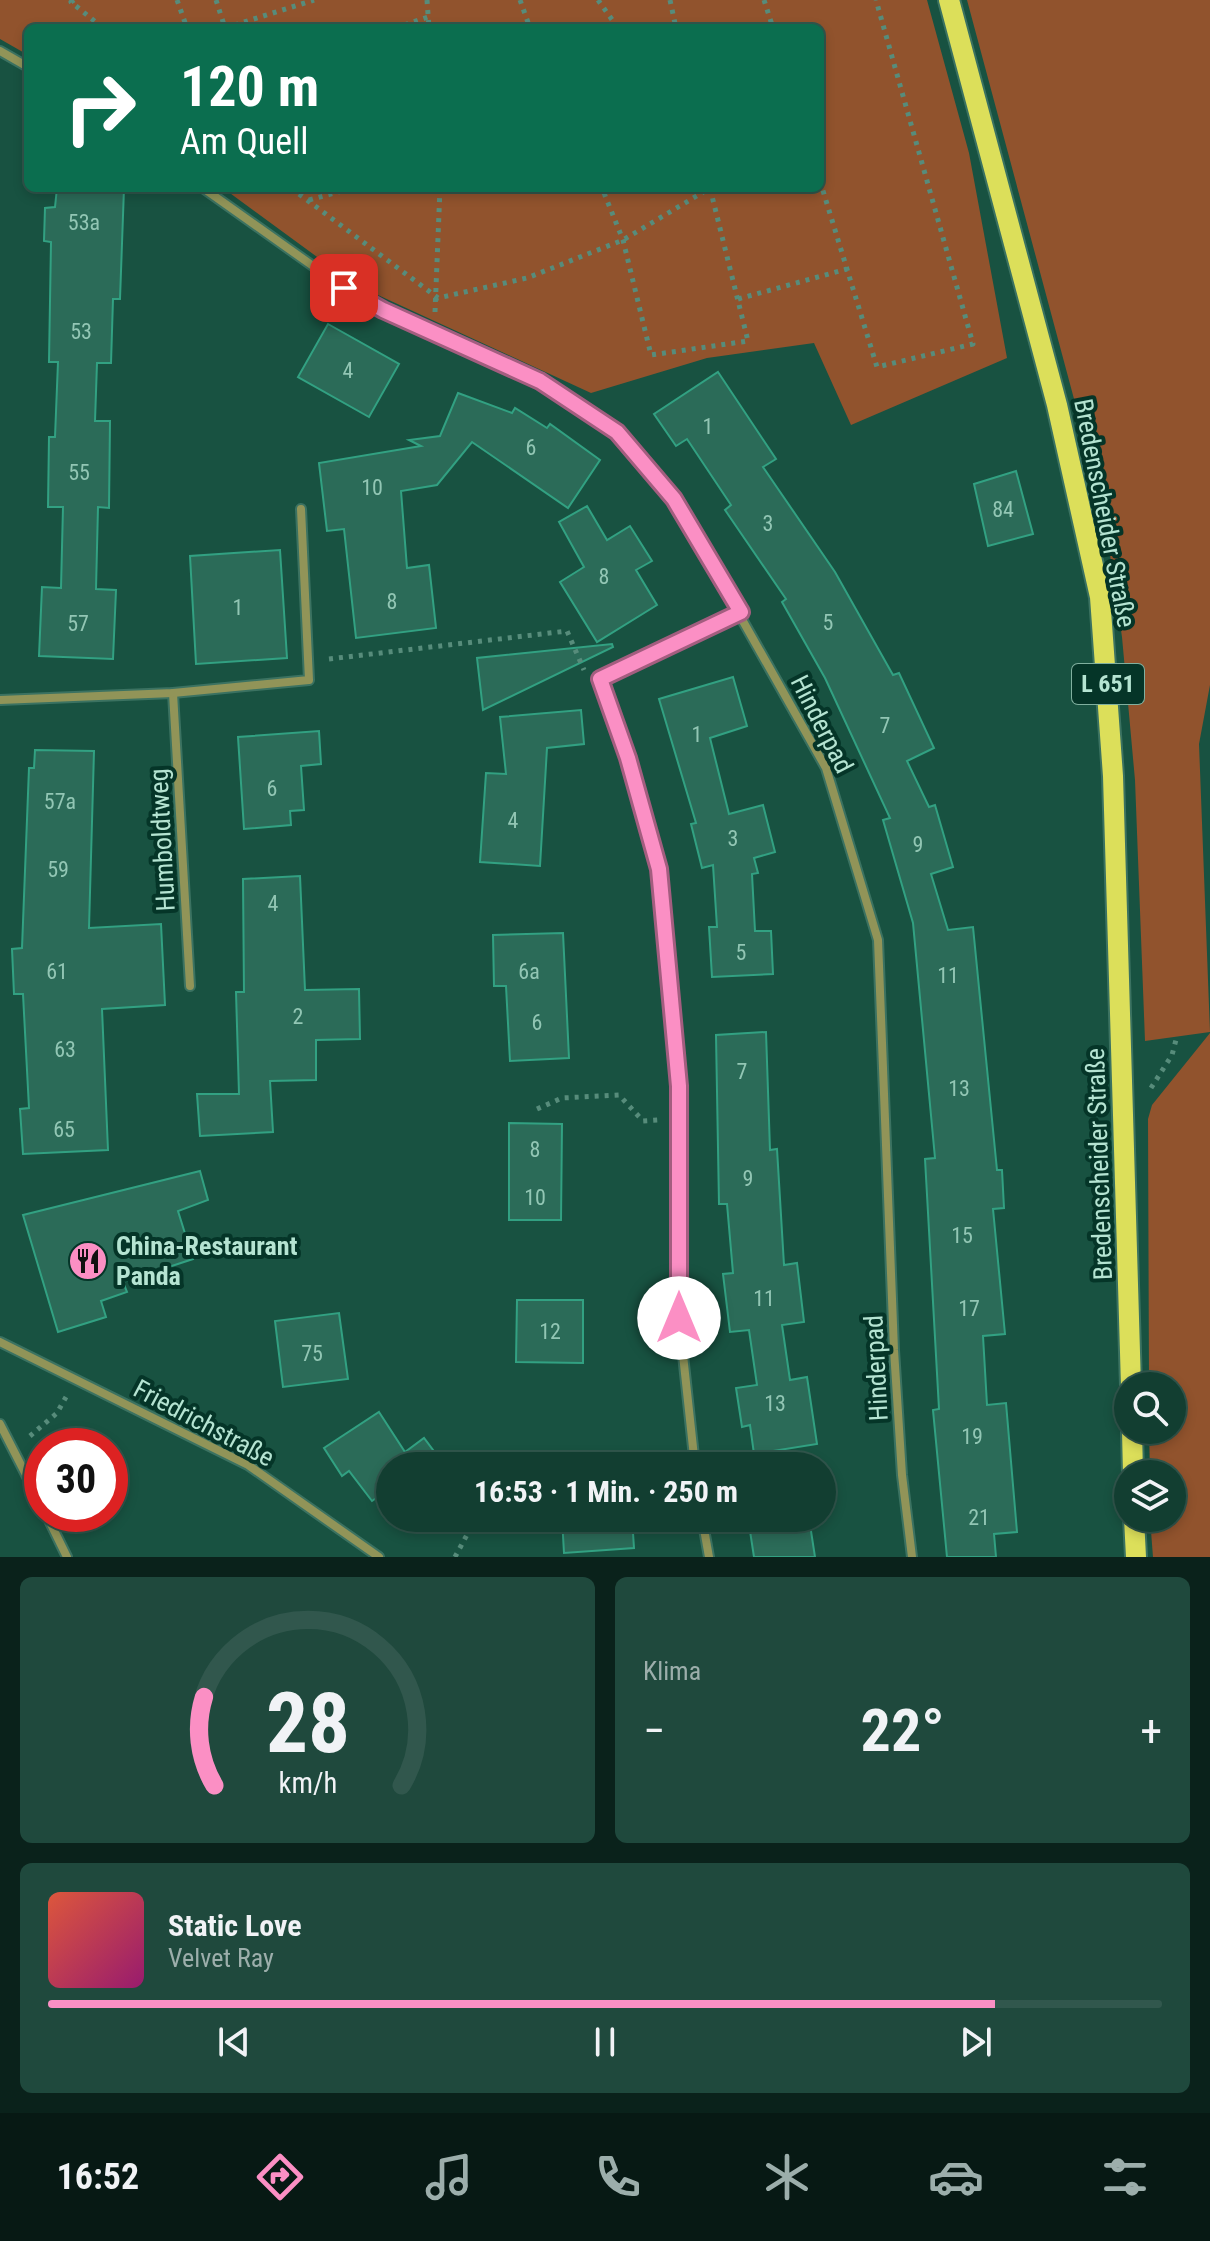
<!DOCTYPE html>
<html lang="de">
<head>
<meta charset="utf-8">
<style>
  body { margin:0; font-family:"Roboto Condensed",sans-serif; background:#1f493d; color:#f1f3f6; height:100vh; display:flex; flex-direction:column; font-size:30px; white-space:nowrap }
  * { box-sizing:border-box; margin:0 }
  p { font-size:26px; color:#9caeab }
  .icon { flex:none; width:44px; height:44px; fill:none; stroke:currentColor; stroke-width:2; stroke-linecap:round; stroke-linejoin:round }
  .map { position:relative; height:1557px; overflow:hidden }
  .drawer { display:flex; flex-direction:column; gap:20px; padding:20px; background:#0a221b; flex:1 }
  .drawer>* { flex:none }
  .guide { position:absolute; left:24px; top:24px; width:800px; height:168px; border-radius:12px; box-shadow:0 4px 12px #0003,0 0 0 2px #31574d; background:#0b6e4f; color:#fff; overflow:hidden }
  .controls { position:absolute; left:1114px; top:1372px; display:grid; gap:16px }
  .controls a { display:grid; place-items:center; width:72px; height:72px; border-radius:50%; background:#123e31; box-shadow:0 4px 12px #0003,0 0 0 2px #31574d; font-size:40px }
  .speed { position:absolute; left:24px; top:1428px; display:flex; gap:16px; font-size:40px; font-weight:700; text-align:center }
  .speed>* { display:grid; place-content:center; width:104px; height:104px; border-radius:50%; background:#123e31; box-shadow:0 4px 12px #0003,0 0 0 2px #31574d; line-height:1 }
  .speed .limit { border:12px solid #d22; background:#fff; color:#111 }
  .pin { position:absolute; display:grid; place-items:center; width:68px; height:68px; color:#fff; margin:-34px; border-radius:16px; box-shadow:0 4px 12px #0006 }
  .me { position:absolute; width:88px; margin:-44px; rotate:0deg; stroke-linejoin:round; filter:drop-shadow(0 0 6px #0008) }
  .turn { display:flex; align-items:center; gap:28px; height:168px; padding:0 24px; font-size:36px }
  .turn .icon { width:104px; height:104px; stroke-width:2.5 }
  .turn b { display:block; font-size:56px; line-height:68px }
  .big { font-size:60px; font-weight:700; line-height:1.1 }
  .drawer .tile { flex:1; display:flex; flex-direction:column; justify-content:center; gap:12px; min-width:0; padding:0 28px; border-radius:12px; background:#1f493d }
  .drawer .dial { align-items:center; gap:0 }
  .dial svg { height:208px; overflow:visible; fill:none; stroke:#31574d; stroke-width:7; stroke-linecap:round; text-anchor:middle }
  .dial text { fill:#f1f3f6; stroke:none }
  .song { display:flex; align-items:center; gap:24px }
  .cover { width:96px; height:96px; border-radius:12px; background:linear-gradient(135deg,hsl(10 70% 55%),hsl(320 70% 35%)) }
  .played { height:8px; border-radius:4px; background:linear-gradient(90deg,#fb8fc4 85%,#31574d 85%) }
  .keys { display:flex; justify-content:space-around; direction:ltr }
  .heat { display:flex; justify-content:space-between; align-items:center; font-size:44px; direction:ltr }
  .drawer .tiles { flex:1; display:grid; gap:20px; grid-template-columns:1fr 1fr }
  .tile:last-child { grid-column:span 2 }
  .trip { position:absolute; left:376px; top:1452px; width:460px; height:80px; border-radius:40px; background:#123e31; box-shadow:0 4px 12px #0003,0 0 0 2px #31574d; font-weight:700; line-height:80px; text-align:center }
  .tab-bar { display:flex; height:128px; justify-content:space-around; align-items:center; background:#071914; color:#9caeab }
  .tab-bar .icon { width:56px; height:56px }
  .tab-bar .active { color:#fb8fc4 }
  .tab-bar b { font-size:36px; color:#f1f3f6 }
  .map>svg:first-child { display:block }
</style>
</head>
<body>
<div class="map">
<svg width="1210" height="1557" viewBox="0 0 1210 1557">
  <rect width="100%" height="100%" fill="#185241"/>
  <g fill="#91532d">
    <path d="M0,0H927L969,153L1007,358L851,425L814,343L707,358L591,393L354,284L223,188H820V28H28V55L0,39Z"/>
    <path d="M967,0H1210V685L1199,744L1210,1032L1145,1041L1135,780L1122,637L1103,507Z"/>
    <path d="M1210,1033V1557H1153L1150,1518H1172V1474H1150L1149,1430H1172V1386H1149L1148,1119L1152,1105Z"/>
  </g>
  <g fill="#2b6b58" stroke="#32a182" stroke-width="2">
    <path d="M57,188H124L120,299H113L111,363H97L95,421H110L109,508L98,507L96,589L116,590L113,659L39,656L42,587L61,588L63,507H48L49,437H55L58,362H49L51,242L44,241L45,208L55,207Z"/>
    <path d="M328,324L399,364L369,417L298,377Z"/>
    <path d="M718,372L776,459L763,467L835,572L893,675L899,673L934,748L907,761L929,807L935,805L953,867L931,874L948,930L973,927L997,1170H1002L1004,1208L993,1209L1005,1334L983,1336L987,1405L1006,1403L1017,1532L994,1534L996,1557H947L933,1410L939,1409L925,1159L935,1158L913,923L883,820L890,818L825,678L782,602L786,599L725,510L731,505L687,439L676,446L654,414Z"/>
    <path d="M458,393L512,413L515,408L547,428L550,424L600,460L568,508L472,442L437,485L401,491L407,568L429,565L436,628L356,638L344,529L327,531L319,463L421,446L409,440L440,436Z"/>
    <path d="M1016,471L1033,534L988,546L974,484Z"/>
    <path d="M587,506L607,540L630,526L652,561L636,570L657,605L597,642L560,582L584,567L559,522Z"/>
    <path d="M280,550L287,658L196,664L190,556Z"/>
    <path d="M612,644L613,647L483,710L477,658Z"/>
    <path d="M733,677L747,726L710,738L729,814L763,805L775,852L754,858L758,873L752,874L755,931H771L773,974L712,977L709,927H717L713,865L702,868L691,824L696,823L659,699Z"/>
    <path d="M581,710L584,744L547,748L540,866L480,862L486,773L506,774L500,717Z"/>
    <path d="M319,731L321,764L301,766L304,810L290,811L291,825L244,829L238,737Z"/>
    <path d="M35,750L94,751L89,928L161,924L165,1005L102,1009L108,1150L23,1154L20,1109L29,1108L23,994H14L12,949L22,948L29,768H34Z"/>
    <path d="M300,876L305,990L359,989L360,1039L316,1040V1080L270,1081L273,1132L200,1136L197,1094H239L236,992H244L243,879Z"/>
    <path d="M563,933L569,1058L510,1061L506,986H494L493,935Z"/>
    <path d="M766,1032L770,1150L777,1149L784,1265L797,1263L804,1322L782,1325L790,1380L807,1377L817,1444L754,1454L750,1425L742,1427L736,1388L757,1385L749,1330L730,1332L723,1274L733,1273L727,1204H719L716,1035Z"/>
    <path d="M509,1123L562,1124L561,1220H509Z"/>
    <path d="M200,1171L208,1200L178,1211L193,1259L123,1282L127,1292L101,1301L106,1317L58,1332L23,1215Z"/>
    <path d="M517,1300H583V1363L516,1362Z"/>
    <path d="M339,1313L348,1379L283,1387L275,1321Z"/>
    <path d="M379,1412L405,1452L424,1438L445,1466H390V1499L385,1492L372,1501L349,1471L342,1476L324,1448Z"/>
    <path d="M562,1518H632L634,1548L564,1553Z"/>
    <path d="M748,1518H809L815,1557H754Z"/>
  </g>
  <g fill="none" stroke-linecap="round" stroke-linejoin="round">
    <g stroke="#3b7261" stroke-width="12">
      <g id="minor">
        <path d="M0,51L28,67"/>
        <path d="M203,188L344,288L445,340L540,381L617,432L674,499L826,768L878,940L894,1350L902,1475L912,1557"/>
        <path d="M173,693L190,986"/>
        <path d="M0,700L173,693L309,680L301,509"/>
        <path d="M0,1342L248,1465L379,1557"/>
        <path d="M0,1424L42,1506"/>
        <path d="M695,1466L679,1318V1086L659,869L628,758L600,679L741,612"/>
        <path d="M46,1514L67,1557"/>
        <path d="M702,1518L709,1557"/>
      </g>
    </g>
    <g stroke="#3b7261" stroke-width="24">
      <g id="primary">
        <path d="M949,0L1057,405L1100,597L1113,776L1131,1386"/>
        <path d="M1132,1430L1133,1474"/>
        <path d="M1134,1518L1136,1557"/>
      </g>
    </g>
    <g stroke="#578c7b" stroke-width="5" stroke-dasharray="4 6" stroke-linecap="butt">
      <path d="M74,0L71,2L103,28"/>
      <path d="M177,0L187,28"/>
      <path d="M216,0L225,28"/>
      <path d="M427,0L429,28"/>
      <path d="M520,0L530,28"/>
      <path d="M598,0L618,28"/>
      <path d="M670,0L676,28"/>
      <path d="M764,0L773,28"/>
      <path d="M225,28L314,0"/>
      <path d="M395,28L428,17"/>
      <path d="M820,181L877,367L973,344L876,0"/>
      <path d="M291,188L438,298L527,278L623,240L710,188L748,341L651,355L623,240L602,188"/>
      <path d="M309,200L353,188"/>
      <path d="M738,299L847,269"/>
      <path d="M435,312L440,188"/>
      <path d="M329,659L567,631L584,670"/>
      <path d="M1151,1088L1172,1055L1177,1036"/>
      <path d="M537,1109L562,1098L619,1095L643,1121L658,1120"/>
      <path d="M30,1436L57,1413L66,1397"/>
      <path d="M516,1466L542,1457L603,1455"/>
      <path d="M455,1557L476,1518"/>
    </g>
    <use href="#minor" stroke="#919458" stroke-width="8"/>
    <use href="#primary" stroke="#dcdf5a" stroke-width="20"/>
  </g>
  <g fill="none" stroke-linecap="round" stroke-linejoin="round">
    <g stroke="#a35d7f" stroke-width="20">
      <path id="route" d="M344,288L383,310L540,381L617,432L674,499L741,612L600,679L628,758L659,869L679,1086V1318"/>
    </g>
    <use href="#route" stroke="#fb8fc4" stroke-width="14"/>
  </g>
  <defs>
    <g id="restaurant-disc" transform="scale(2)"><circle r="9.5" fill="#fb8fc4" stroke="#053528"/><path d="M-5-6h1v4h1v-4h1v4h1v-4h1v5L-1.5 .5V6h-2V.5L-5-1ZM5-6V6H3V1.5H1.5Q1.5-4 5-6Z" fill="#111"/></g>
  </defs>
  <g fill-rule="evenodd">
    <use href="#restaurant-disc" x="88" y="1261"/>
  </g>
  <g text-anchor="middle" dominant-baseline="central" stroke-width="8" stroke-linejoin="round" paint-order="stroke">
    <g font-size="22" fill="#92c6b4">
      <text x="84" y="222">53a</text>
      <text x="81" y="331">53</text>
      <text x="348" y="370">4</text>
      <text x="708" y="426">1</text>
      <text x="531" y="447">6</text>
      <text x="79" y="472">55</text>
      <text x="372" y="487">10</text>
      <text x="1003" y="509">84</text>
      <text x="768" y="523">3</text>
      <text x="604" y="576">8</text>
      <text x="392" y="601">8</text>
      <text x="238" y="607">1</text>
      <text x="828" y="622">5</text>
      <text x="78" y="623">57</text>
      <text x="885" y="725">7</text>
      <text x="697" y="734">1</text>
      <text x="272" y="788">6</text>
      <text x="60" y="801">57a</text>
      <text x="513" y="820">4</text>
      <text x="733" y="838">3</text>
      <text x="918" y="844">9</text>
      <text x="58" y="869">59</text>
      <text x="273" y="903">4</text>
      <text x="741" y="952">5</text>
      <text x="57" y="971">61</text>
      <text x="529" y="971">6a</text>
      <text x="948" y="975">11</text>
      <text x="298" y="1016">2</text>
      <text x="537" y="1022">6</text>
      <text x="65" y="1049">63</text>
      <text x="742" y="1071">7</text>
      <text x="959" y="1088">13</text>
      <text x="64" y="1129">65</text>
      <text x="535" y="1149">8</text>
      <text x="748" y="1178">9</text>
      <text x="535" y="1197">10</text>
      <text x="962" y="1235">15</text>
      <text x="764" y="1298">11</text>
      <text x="969" y="1308">17</text>
      <text x="550" y="1331">12</text>
      <text x="312" y="1353">75</text>
      <text x="775" y="1403">13</text>
      <text x="972" y="1436">19</text>
      <text x="979" y="1517">21</text>
    </g>
    <rect fill="#053528" stroke="#80b09f" stroke-width="2" x="1072" y="664" width="72" height="40" rx="6"/>
    <g font-size="24" font-weight="bold" fill="#b5e4d2">
      <text x="1108" y="684">L 651</text>
    </g>
    <g font-size="26" fill="#b5e4d2" stroke="#053528">
      <text transform="translate(1105 513) rotate(79)">Bredenscheider Straße</text>
      <text transform="translate(822 724) rotate(63)">Hinderpad</text>
      <text transform="translate(162 840) rotate(-93)">Humboldtweg</text>
      <text transform="translate(1099 1164) rotate(-92)">Bredenscheider Straße</text>
      <text transform="translate(876 1368) rotate(-93)">Hinderpad</text>
      <text transform="translate(204 1423) rotate(28)">Friedrichstraße</text>
    </g>
    <g font-size="26" font-weight="bold" fill="#b5e4d2" stroke="#053528" text-anchor="start">
      <text x="116" y="1246">China-Restaurant<tspan x="116" dy="30">Panda</tspan></text>
    </g>
  </g>
</svg>
<div class="controls">
<a><svg class="icon" aria-label="search" viewBox="0 0 24 24"><circle cx="10" cy="10" r="6"/><path d="M15 15l6 6"/></svg></a>
<a><svg class="icon" aria-label="layers" viewBox="0 0 24 24"><path d="M12 4l9 5-9 5-9-5zM3 14l9 5 9-5"/></svg></a>
</div>
<div class="speed"><div class="limit">30</div></div>
<div class="pin" style="left:344px;top:288px;background:#d93025"><svg class="icon" aria-label="arrive" viewBox="0 0 24 24"><path d="M6 21V4h12l-3 4 3 4H6"/></svg></div>
<svg class="me" style="left:679px;top:1318px" viewBox="-20 -20 40 40"><circle r="19" fill="#fff"/><path d="M0-13L10 11 0 6-10 11z" fill="#fb8fc4"/></svg>
<div class="trip">16:53 · 1 Min. · 250 m</div>
<div class="guide">
<div class="turn"><svg class="icon" aria-label="right" viewBox="0 0 24 24"><path d="M7 20v-9h11M14 6l5 5-5 5"/></svg><div><b>120 m</b>Am Quell</div></div>
</div>
</div>
<section class="drawer">
<div class="tiles">
<div class="tile dial"><svg viewBox="0 0 100 80">
<path d="M14 69A42 42 0 1 1 86 69"/>
<path d="M14 69A42 42 0 0 1 10 35" stroke="#fb8fc4"/>
<text x="50" y="56" font-size="32" font-weight="700">28</text>
<text x="50" y="72" font-size="11">km/h</text>
</svg></div>
<div class="tile"><p>Klima</p>
<div class="heat"><a>−</a><b class="big">22°</b><a>+</a></div>
</div>
<div class="tile">
<div class="song"><i class="cover"></i><div><b>Static Love</b><p>Velvet Ray</p></div></div>
<div class="played"></div>
<div class="keys"><svg class="icon" aria-label="previous" viewBox="0 0 24 24"><path d="M18 5L8 12l10 7zM5 5v14"/></svg><svg class="icon" aria-label="pause" viewBox="0 0 24 24"><path d="M8 5v14M16 5v14"/></svg><svg class="icon" aria-label="next" viewBox="0 0 24 24"><path d="M6 5l10 7-10 7zM19 5v14"/></svg></div>
</div>
</div>
</section>
<nav class="tab-bar">
<b>16:52</b>
<svg class="icon active" aria-label="directions" viewBox="0 0 24 24"><path d="M12 3l9 9-9 9-9-9zM9 14v-3h6M13 9l2 2-2 2"/></svg>
<svg class="icon" aria-label="music" viewBox="0 0 24 24"><path d="M9 18V5l10-2v13"/><circle cx="6" cy="18" r="3"/><circle cx="16" cy="16" r="3"/></svg>
<svg class="icon" aria-label="phone" viewBox="0 0 24 24"><path d="M5 4h4l2 5-3 2q2 4 5 5l2-3 5 2v4C11 20 4 13 5 4z"/></svg>
<svg class="icon" aria-label="climate" viewBox="0 0 24 24"><path d="M12 3v18M4 7l16 10M4 17L20 7"/></svg>
<svg class="icon" aria-label="car" viewBox="0 0 24 24"><path d="M5 17H2v-5l4-1 3-4h7l3 4 3 1v5h-3M9 17h6M6 11h13"/><circle cx="7" cy="17" r="2"/><circle cx="17" cy="17" r="2"/></svg>
<svg class="icon" aria-label="filters" viewBox="0 0 24 24"><path d="M4 7h16M4 17h16"/><circle cx="9" cy="7" r="2"/><circle cx="15" cy="17" r="2"/></svg>
</nav>
</body>
</html>
